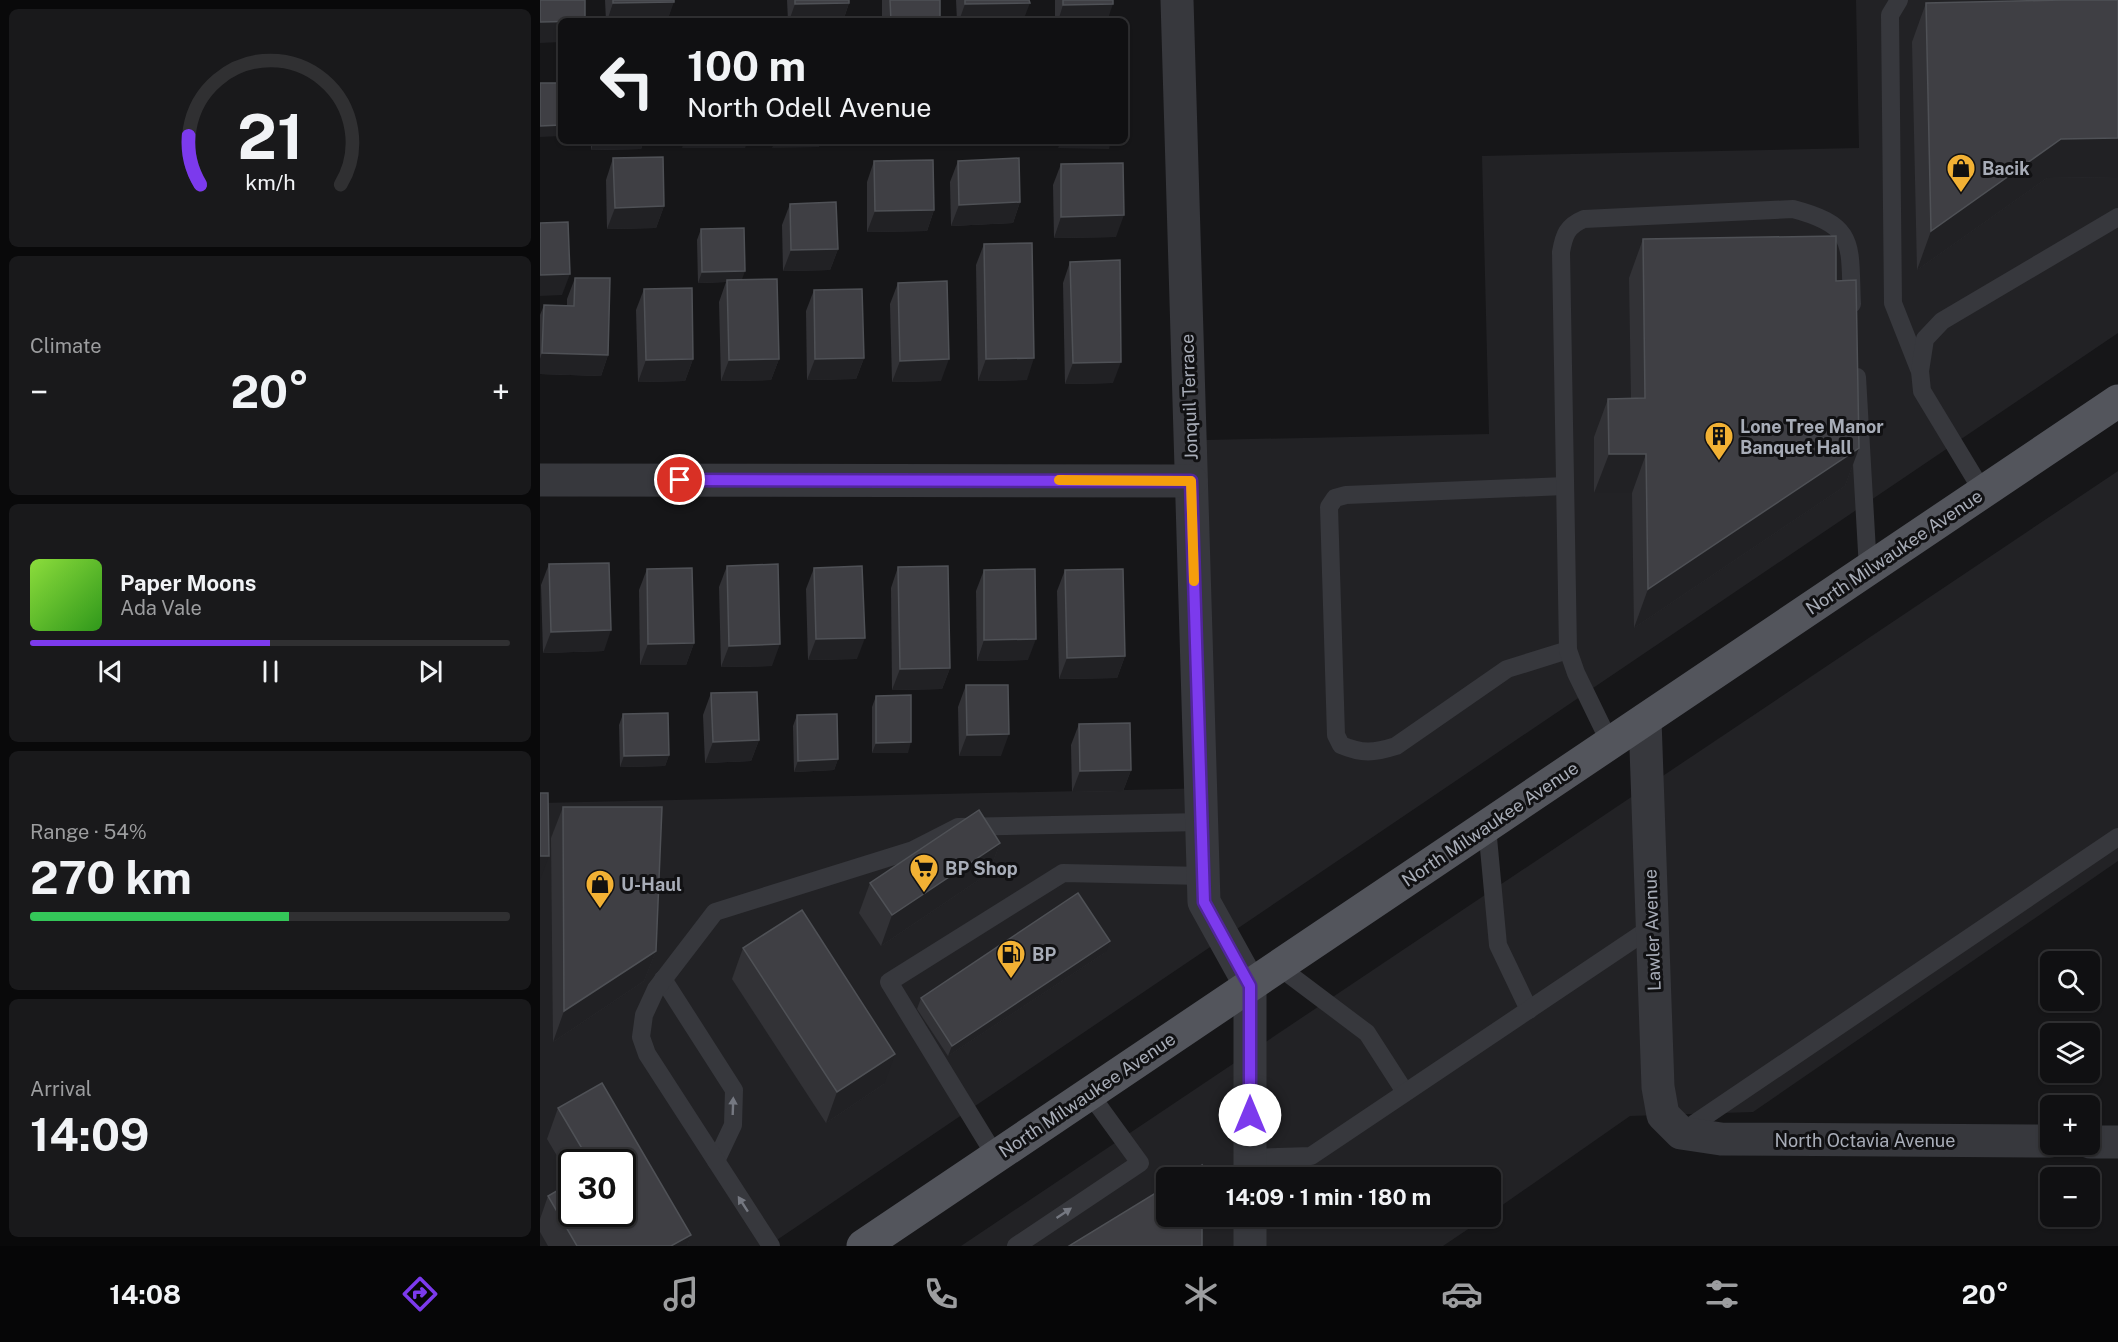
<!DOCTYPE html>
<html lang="en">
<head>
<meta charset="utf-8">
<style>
  body { margin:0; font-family:"Public Sans",sans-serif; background:#19191b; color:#f1f3f6; height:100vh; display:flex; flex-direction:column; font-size:22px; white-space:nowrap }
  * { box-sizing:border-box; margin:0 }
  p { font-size:20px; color:#9c9d9f }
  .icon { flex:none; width:33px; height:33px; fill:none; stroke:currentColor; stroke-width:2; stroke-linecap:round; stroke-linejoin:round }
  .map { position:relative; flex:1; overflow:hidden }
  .sheet { display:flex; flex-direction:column; gap:9px; padding:9px; background:#09090a; width:540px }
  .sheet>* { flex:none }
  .top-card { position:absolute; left:18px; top:18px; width:570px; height:126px; border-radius:9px; box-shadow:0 2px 4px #0004,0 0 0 2px #303032; background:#101012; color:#f1f3f6; overflow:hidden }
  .controls { position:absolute; left:1500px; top:951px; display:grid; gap:12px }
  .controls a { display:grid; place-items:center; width:60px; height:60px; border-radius:9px; background:#101012; box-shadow:0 2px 4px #0004,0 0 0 2px #303032; font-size:30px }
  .speed { position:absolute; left:18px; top:1149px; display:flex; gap:12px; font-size:30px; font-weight:700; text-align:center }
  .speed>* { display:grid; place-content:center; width:78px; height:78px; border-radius:50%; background:#101012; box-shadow:0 2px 4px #0004,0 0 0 2px #303032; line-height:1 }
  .speed .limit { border:3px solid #111; border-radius:9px; background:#fff; color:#111 }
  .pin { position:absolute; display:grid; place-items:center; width:51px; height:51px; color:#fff; margin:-26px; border:3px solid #fff; border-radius:50%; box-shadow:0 2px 6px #0007 }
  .me { position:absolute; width:66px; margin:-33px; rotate:0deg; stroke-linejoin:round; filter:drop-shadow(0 0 4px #0008) }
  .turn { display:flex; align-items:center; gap:21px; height:126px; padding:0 30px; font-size:27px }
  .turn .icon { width:78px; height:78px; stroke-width:2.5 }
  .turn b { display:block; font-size:42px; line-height:51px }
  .big { font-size:45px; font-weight:700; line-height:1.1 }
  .sheet .widget { flex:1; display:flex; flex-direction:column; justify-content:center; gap:9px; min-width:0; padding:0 21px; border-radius:9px; background:#19191b }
  .sheet .dial { align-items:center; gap:0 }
  .dial svg { height:156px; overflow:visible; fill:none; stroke:#303032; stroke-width:7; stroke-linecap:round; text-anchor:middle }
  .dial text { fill:#f1f3f6; stroke:none }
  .song { display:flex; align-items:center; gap:18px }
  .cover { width:72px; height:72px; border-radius:9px; background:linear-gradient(135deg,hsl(90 70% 55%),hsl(110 70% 35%)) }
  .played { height:6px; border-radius:3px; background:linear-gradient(90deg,#7c3aed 50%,#303032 50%) }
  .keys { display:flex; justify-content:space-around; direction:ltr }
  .heat { display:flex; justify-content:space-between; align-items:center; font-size:33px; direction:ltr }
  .charge { height:9px; border-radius:4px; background:linear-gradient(90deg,#34c759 54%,#303032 0) }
  .trip { position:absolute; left:616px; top:1167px; width:345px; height:60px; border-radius:9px; background:#101012; box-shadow:0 2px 4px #0004,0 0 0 2px #303032; font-weight:700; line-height:60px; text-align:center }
  .dock { display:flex; height:96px; justify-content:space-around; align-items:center; background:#060607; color:#9c9d9f }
  .dock .icon { width:42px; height:42px }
  .dock .selected { color:#7c3aed }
  .dock b { font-size:27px; color:#f1f3f6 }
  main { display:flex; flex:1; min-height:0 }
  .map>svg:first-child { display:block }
</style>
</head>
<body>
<main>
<section class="sheet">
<div class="widget dial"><svg viewBox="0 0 100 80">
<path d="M14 69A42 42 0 1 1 86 69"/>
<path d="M14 69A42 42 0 0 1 8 44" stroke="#7c3aed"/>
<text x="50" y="56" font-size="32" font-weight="700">21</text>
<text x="50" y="72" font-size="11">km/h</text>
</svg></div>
<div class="widget"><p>Climate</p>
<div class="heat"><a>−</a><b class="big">20°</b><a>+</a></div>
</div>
<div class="widget">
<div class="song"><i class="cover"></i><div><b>Paper Moons</b><p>Ada Vale</p></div></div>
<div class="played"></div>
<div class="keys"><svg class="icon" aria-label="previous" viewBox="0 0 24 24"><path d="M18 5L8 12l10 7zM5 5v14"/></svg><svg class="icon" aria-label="pause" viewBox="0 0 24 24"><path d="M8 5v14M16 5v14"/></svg><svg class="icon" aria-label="next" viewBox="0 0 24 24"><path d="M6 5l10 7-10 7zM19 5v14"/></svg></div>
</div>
<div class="widget"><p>Range · 54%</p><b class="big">270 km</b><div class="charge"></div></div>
<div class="widget"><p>Arrival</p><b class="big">14:09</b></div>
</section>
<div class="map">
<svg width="1578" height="1246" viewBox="0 0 1578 1246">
  <rect width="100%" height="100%" fill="#161618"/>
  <g fill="#222225" fill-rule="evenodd">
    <path d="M1316,0H1578V333L228,1246H0V803L673,788L666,440L949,434L942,156L1319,148ZM32,1162H82V1214H32Z"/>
    <path d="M1578,471V861L1213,1112L1090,1116L951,1213V1178H627V1216L946,1217L903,1246H421Z"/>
  </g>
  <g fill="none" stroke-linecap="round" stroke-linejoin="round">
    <g stroke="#37383d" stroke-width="18">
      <path d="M1359,0L1350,15L1353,303L1379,369"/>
      <path d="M1317,377L1328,569"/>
      <path d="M1025,486L806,495L795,498L789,507L796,735L801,745C822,754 834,753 856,746L967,669L1028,650"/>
      <path d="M1443,492L1382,391L1380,371L1385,339L1402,321L1578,217"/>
      <path d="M1070,743L1036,673L1028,650L1021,252C1024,235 1027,226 1044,219L1253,209C1318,226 1309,245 1312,304"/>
      <path d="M947,827L958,945L989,1010"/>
      <path d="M738,966L827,1033L865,1092"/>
      <path d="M123,979L194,1090L193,1125L176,1161"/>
      <path d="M1142,1132L1578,837"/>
      <path d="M456,1157L349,982L523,873L664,876"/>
      <path d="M710,1158L771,1156L1112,927"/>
      <path d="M231,1246L107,1054L101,1037L104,1015L116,989L175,912L373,850L418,827L662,822"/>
      <path d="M476,1246L600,1163L550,1094"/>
    </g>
    <g stroke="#37383d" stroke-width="33">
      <path d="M637,0L664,902L710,985V1178"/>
      <path d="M0,480L651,481"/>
      <path d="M1105,720L1118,1087L1123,1115L1141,1133L1181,1139L1510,1141"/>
      <path d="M1550,1142H1578"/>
      <path d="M710,1246V1216"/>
    </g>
    <path stroke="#53555c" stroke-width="33" d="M323,1246L1578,401"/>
  </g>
  <g fill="#323236">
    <path d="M65,0H134L127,21H66Z"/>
    <path d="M247,0H309V3L303,21H248Z"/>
    <rect x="342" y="0" width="58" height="21"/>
    <path d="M416,0H489L483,21H417Z"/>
    <path d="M515,0H573L567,21H515Z"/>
    <path d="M1578,0V177L1507,178L1377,270L1372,42L1386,3Z"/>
    <path d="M51,141H104L101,149L51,150Z"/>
    <path d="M73,158L124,206L116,228L67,229L66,180Z"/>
    <path d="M334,161L394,210L387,231L327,232V182Z"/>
    <path d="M418,161L480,202L473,223L411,226L410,182Z"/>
    <path d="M521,164L576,237L514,238L513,185Z"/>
    <path d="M250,204L298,249L290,270L243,271L242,225Z"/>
    <path d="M161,229L202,280L239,359L231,380L181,381L179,302L186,282L158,283L157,240Z"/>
    <path d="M1103,239L1296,281L1319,448L1305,486L1094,628L1092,493H1054V437L1068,399L1091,398L1089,278Z"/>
    <path d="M444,244L487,380L438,381L436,265Z"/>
    <path d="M530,262L573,383L525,384L523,283Z"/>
    <path d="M35,278L68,355L61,376L0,374V315L4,305L27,306V299Z"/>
    <path d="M358,283L401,381L352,382L350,304Z"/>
    <path d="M104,289L153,359L145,381L98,382L96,310Z"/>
    <path d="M274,290L324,358L316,379L267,380L266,311Z"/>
    <path d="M9,564L64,651L3,653L1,585Z"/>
    <path d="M187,566L232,666L181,667L179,587Z"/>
    <path d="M358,567L410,668L402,689L352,690L351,588Z"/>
    <path d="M274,568L317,659L268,660L266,589Z"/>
    <path d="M107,569L154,643L146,665H100L99,590Z"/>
    <path d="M444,570L488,660L437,661L436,591Z"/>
    <path d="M525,570L585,656L577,678L519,679L517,591Z"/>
    <path d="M426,685L461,756H419L418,707Z"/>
    <path d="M171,693L219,740L211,761L165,763L163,715Z"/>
    <path d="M336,696L368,753H332V707Z"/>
    <path d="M83,714L129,755L125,766L80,767L79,725Z"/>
    <path d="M257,715L298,759L294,770L254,772L253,726Z"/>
    <path d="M539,724L591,770L583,791L532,792L531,745Z"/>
    <path d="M23,807L116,951L104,981L13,1042L11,838Z"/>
    <path d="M460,843L449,873L341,946L319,913L330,883Z"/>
    <path d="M203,948L344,1084L286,1123L192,979Z"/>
    <path d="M566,952L408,1056L377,1009L381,998Z"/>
    <path d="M62,1083L151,1235L147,1246H8L0,1232V1219L8,1196L32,1182V1214H82V1162H32V1181L7,1139L18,1108Z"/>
  </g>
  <g fill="#212124">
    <path d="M134,2L127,21H67L73,3Z"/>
    <path d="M309,3L303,21H249L255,4Z"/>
    <path d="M490,3L483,21H419L425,4Z"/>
    <path d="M573,4L567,21H518L523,5Z"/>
    <path d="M21,21V42L0,43V22Z"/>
    <path d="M21,125V136L0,137V126Z"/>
    <path d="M1578,138V177L1507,178L1377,270L1391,231L1521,139Z"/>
    <path d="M54,141H104L101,149L51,150Z"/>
    <path d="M144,141H208L205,148H142Z"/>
    <path d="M235,141H281L279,147L232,148Z"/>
    <path d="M315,141H369L368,145H314Z"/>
    <path d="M521,141H571L569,149L518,148Z"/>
    <path d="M480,202L473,223L411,226L419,205Z"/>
    <path d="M124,206L116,228L67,229L75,208Z"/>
    <path d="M394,210L387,231L327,232L335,211Z"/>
    <path d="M584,215L576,237L514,238L521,217Z"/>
    <path d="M298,249L290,270L243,271L251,250Z"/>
    <path d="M205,271L201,282L187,280L186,282L158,283L162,272Z"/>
    <path d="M30,274L22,295L0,296V275Z"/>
    <path d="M2,353L68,355L61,376L0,374V359Z"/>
    <path d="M324,358L316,379L267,380L275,359Z"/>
    <path d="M494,358L487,380L438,381L446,359Z"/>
    <path d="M153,359L145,381L98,382L106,360Z"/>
    <path d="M239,359L231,380L181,381L189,360Z"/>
    <path d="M409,359L401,381L352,382L360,361Z"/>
    <path d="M581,362L573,383L525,384L533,363Z"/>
    <path d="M1319,448L1305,486L1094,628L1108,589Z"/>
    <path d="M1069,454H1106L1092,493H1054Z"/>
    <path d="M71,630L64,651L3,653L11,632Z"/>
    <path d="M325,638L317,659L268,660L276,639Z"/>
    <path d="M496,639L488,660L437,661L444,640Z"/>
    <path d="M154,643L146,665H100L108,644Z"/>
    <path d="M240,644L232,666L181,667L189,646Z"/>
    <path d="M585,656L577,678L519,679L527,658Z"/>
    <path d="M410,668L402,689L352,690L360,669Z"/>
    <path d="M469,734L461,756H419L427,735Z"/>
    <path d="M219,740L211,761L165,763L173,742Z"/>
    <path d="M371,742L368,753H332L336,743Z"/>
    <path d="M129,755L125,766L80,767L84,756Z"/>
    <path d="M298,759L294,770L254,772L258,761Z"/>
    <path d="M591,770L583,791L532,792L540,771Z"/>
    <path d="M460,843L449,873L341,946L352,915Z"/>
    <path d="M0,856H9L0,880Z"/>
    <path d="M570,941L566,952L408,1056L412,1046Z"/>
    <path d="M116,951L104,981L13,1042L24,1011Z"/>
    <path d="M355,1054L344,1084L286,1123L297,1092Z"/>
    <path d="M151,1235L147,1246H131Z"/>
  </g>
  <g fill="#3f3f44" stroke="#4f5156" stroke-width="1.5">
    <path d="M0,0H45V21L0,22Z"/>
    <path d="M73,0H134V2L73,3Z"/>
    <path d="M255,0H309V3L255,4Z"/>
    <path d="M350,0H400V21H351Z"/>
    <path d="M425,0H489L490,3L425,4Z"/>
    <path d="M523,0H573V4L523,5Z"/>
    <path d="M1522,0H1578V138L1521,139L1391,231L1386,3Z"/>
    <path d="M0,83H21V125L0,126Z"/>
    <path d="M123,157L124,206L75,208L73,158Z"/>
    <path d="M479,158L480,202L419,205L418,161Z"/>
    <path d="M393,160L394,210L335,211L334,161Z"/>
    <path d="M583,163L584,215L521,217V164Z"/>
    <path d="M296,202L298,249L251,250L250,204Z"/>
    <path d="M28,222L30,274L0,275V223Z"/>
    <path d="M204,228L205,271L162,272L161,229Z"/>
    <path d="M1296,236V281L1316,280L1319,448L1108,589L1106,454H1069L1068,399L1105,398L1103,239Z"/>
    <path d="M492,243L494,358L446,359L444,244Z"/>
    <path d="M580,260L581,362L533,363L530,262Z"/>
    <path d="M35,278H70L68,355L2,353L4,305L34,306Z"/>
    <path d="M237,279L239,359L189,360L187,280Z"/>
    <path d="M407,281L409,359L360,361L358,283Z"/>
    <path d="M152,288L153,359L106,360L104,289Z"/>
    <path d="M322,289L324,358L275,359L274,290Z"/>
    <path d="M69,563L71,630L11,632L9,564Z"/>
    <path d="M238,564L240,644L189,646L187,566Z"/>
    <path d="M322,566L325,638L276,639L274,568Z"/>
    <path d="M408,566L410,668L360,669L358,567Z"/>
    <path d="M152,568L154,643L108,644L107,569Z"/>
    <path d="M495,569L496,639L444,640V570Z"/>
    <path d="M583,569L585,656L527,658L525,570Z"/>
    <path d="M426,685H468L469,734L427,735Z"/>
    <path d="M217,692L219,740L173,742L171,693Z"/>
    <path d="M371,695V742L336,743V696Z"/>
    <path d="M128,713L129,755L84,756L83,714Z"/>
    <path d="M297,714L298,759L258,761L257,715Z"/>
    <path d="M590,723L591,770L540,771L539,724Z"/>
    <path d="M0,793H8L9,856H0Z"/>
    <path d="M23,807H122L116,951L24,1011Z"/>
    <path d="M439,810L460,843L352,915L330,883Z"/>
    <path d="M538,893L570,941L412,1046L381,998Z"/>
    <path d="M262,910L355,1054L297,1092L203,948Z"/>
    <path d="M62,1083L151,1235L131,1246H37L8,1196L32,1182V1214H82V1162H50L18,1108Z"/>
    <path d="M662,1165V1178H640Z"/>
    <path d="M627,1186V1216H662V1246H529Z"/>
  </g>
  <defs><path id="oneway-solid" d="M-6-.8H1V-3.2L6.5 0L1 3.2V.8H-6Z" transform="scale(1.5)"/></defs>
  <g fill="#757881">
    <use href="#oneway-solid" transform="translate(193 1106) rotate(-88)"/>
    <use href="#oneway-solid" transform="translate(203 1204) rotate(-123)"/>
    <use href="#oneway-solid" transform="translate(524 1213) rotate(-34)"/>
  </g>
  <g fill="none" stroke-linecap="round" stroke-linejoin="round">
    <g stroke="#51269a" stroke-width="15">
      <path id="route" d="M140,480L651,481L664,902L710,986V1115"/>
    </g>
    <use href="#route" stroke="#7c3aed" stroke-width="10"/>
    <path stroke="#f59e0b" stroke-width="10" d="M519,480L651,481L654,581"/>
  </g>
  <defs>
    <g id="shop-pin" transform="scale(1.5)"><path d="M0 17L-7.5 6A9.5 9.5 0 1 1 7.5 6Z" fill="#f2b134" stroke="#111113"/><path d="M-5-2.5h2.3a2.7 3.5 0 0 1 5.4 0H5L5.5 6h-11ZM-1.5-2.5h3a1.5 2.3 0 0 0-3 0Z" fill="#111"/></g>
    <g id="building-pin" transform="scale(1.5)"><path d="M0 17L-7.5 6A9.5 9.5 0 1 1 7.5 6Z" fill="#f2b134" stroke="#111113"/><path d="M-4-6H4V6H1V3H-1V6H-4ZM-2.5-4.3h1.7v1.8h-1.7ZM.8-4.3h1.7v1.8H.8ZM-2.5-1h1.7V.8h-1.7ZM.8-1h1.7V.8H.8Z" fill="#111"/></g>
    <g id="supermarket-pin" transform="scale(1.5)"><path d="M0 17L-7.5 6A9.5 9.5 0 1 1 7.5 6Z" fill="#f2b134" stroke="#111113"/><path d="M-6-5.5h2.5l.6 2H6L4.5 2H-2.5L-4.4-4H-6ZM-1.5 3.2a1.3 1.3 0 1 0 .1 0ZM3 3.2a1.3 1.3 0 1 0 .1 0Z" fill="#111"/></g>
    <g id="fuel-pin" transform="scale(1.5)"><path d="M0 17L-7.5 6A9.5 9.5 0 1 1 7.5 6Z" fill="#f2b134" stroke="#111113"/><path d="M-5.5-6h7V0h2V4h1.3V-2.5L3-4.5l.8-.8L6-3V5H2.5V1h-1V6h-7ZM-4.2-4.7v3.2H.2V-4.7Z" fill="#111"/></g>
  </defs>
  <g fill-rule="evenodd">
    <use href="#shop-pin" x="1421" y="168"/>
    <use href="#building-pin" x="1179" y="436"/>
    <use href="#supermarket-pin" x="384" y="868"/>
    <use href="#shop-pin" x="60" y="884"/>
    <use href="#fuel-pin" x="471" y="954"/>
  </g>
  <g text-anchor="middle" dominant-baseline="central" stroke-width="6" stroke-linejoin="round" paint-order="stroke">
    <g font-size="18" font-weight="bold" fill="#a8adb8" stroke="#111113" text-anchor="start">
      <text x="1442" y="168">Bacik</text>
      <text x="1200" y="426">Lone Tree Manor<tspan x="1200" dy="21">Banquet Hall</tspan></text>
      <text x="405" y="868">BP Shop</text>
      <text x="81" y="884">U-Haul</text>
      <text x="492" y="954">BP</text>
    </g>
    <g font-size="18" fill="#a8adb8" stroke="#111113">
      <text transform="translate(649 397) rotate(-92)">Jonquil Terrace</text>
      <text transform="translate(1354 552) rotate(-34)">North Milwaukee Avenue</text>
      <text transform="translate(950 824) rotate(-34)">North Milwaukee Avenue</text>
      <text transform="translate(1112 930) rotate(-92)">Lawler Avenue</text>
      <text transform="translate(547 1095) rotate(-34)">North Milwaukee Avenue</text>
      <text x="1325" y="1140">North Octavia Avenue</text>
    </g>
  </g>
</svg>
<div class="controls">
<a><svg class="icon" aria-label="search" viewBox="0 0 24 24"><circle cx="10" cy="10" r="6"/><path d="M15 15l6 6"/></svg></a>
<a><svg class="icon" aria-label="layers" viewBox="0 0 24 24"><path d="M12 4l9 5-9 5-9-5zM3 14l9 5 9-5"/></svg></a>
<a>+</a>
<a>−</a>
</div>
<div class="speed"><div class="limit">30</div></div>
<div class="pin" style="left:140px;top:480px;background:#d93025"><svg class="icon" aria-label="arrive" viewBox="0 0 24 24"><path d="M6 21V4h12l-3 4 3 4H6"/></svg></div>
<svg class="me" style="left:710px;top:1115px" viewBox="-20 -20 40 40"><circle r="19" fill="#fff"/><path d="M0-13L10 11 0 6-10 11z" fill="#7c3aed"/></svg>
<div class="trip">14:09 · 1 min · 180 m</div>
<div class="top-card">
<div class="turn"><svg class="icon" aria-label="left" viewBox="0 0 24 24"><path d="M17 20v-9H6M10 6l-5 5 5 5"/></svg><div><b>100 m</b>North Odell Avenue</div></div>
</div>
</div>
</main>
<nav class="dock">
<b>14:08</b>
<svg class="icon selected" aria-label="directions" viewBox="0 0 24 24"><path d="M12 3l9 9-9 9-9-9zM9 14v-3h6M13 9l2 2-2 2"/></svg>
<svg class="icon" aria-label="music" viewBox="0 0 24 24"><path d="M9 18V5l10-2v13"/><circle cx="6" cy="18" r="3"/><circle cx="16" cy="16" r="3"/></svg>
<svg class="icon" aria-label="phone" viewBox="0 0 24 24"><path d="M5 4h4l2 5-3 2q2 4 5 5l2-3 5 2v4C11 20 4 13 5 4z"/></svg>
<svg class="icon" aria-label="climate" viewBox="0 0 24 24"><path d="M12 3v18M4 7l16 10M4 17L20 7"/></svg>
<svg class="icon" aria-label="car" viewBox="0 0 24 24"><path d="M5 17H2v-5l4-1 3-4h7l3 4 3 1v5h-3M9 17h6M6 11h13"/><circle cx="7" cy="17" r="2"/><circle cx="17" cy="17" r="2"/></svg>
<svg class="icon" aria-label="filters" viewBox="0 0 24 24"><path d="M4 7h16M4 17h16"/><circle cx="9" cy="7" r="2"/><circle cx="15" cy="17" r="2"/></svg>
<b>20°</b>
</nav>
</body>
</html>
